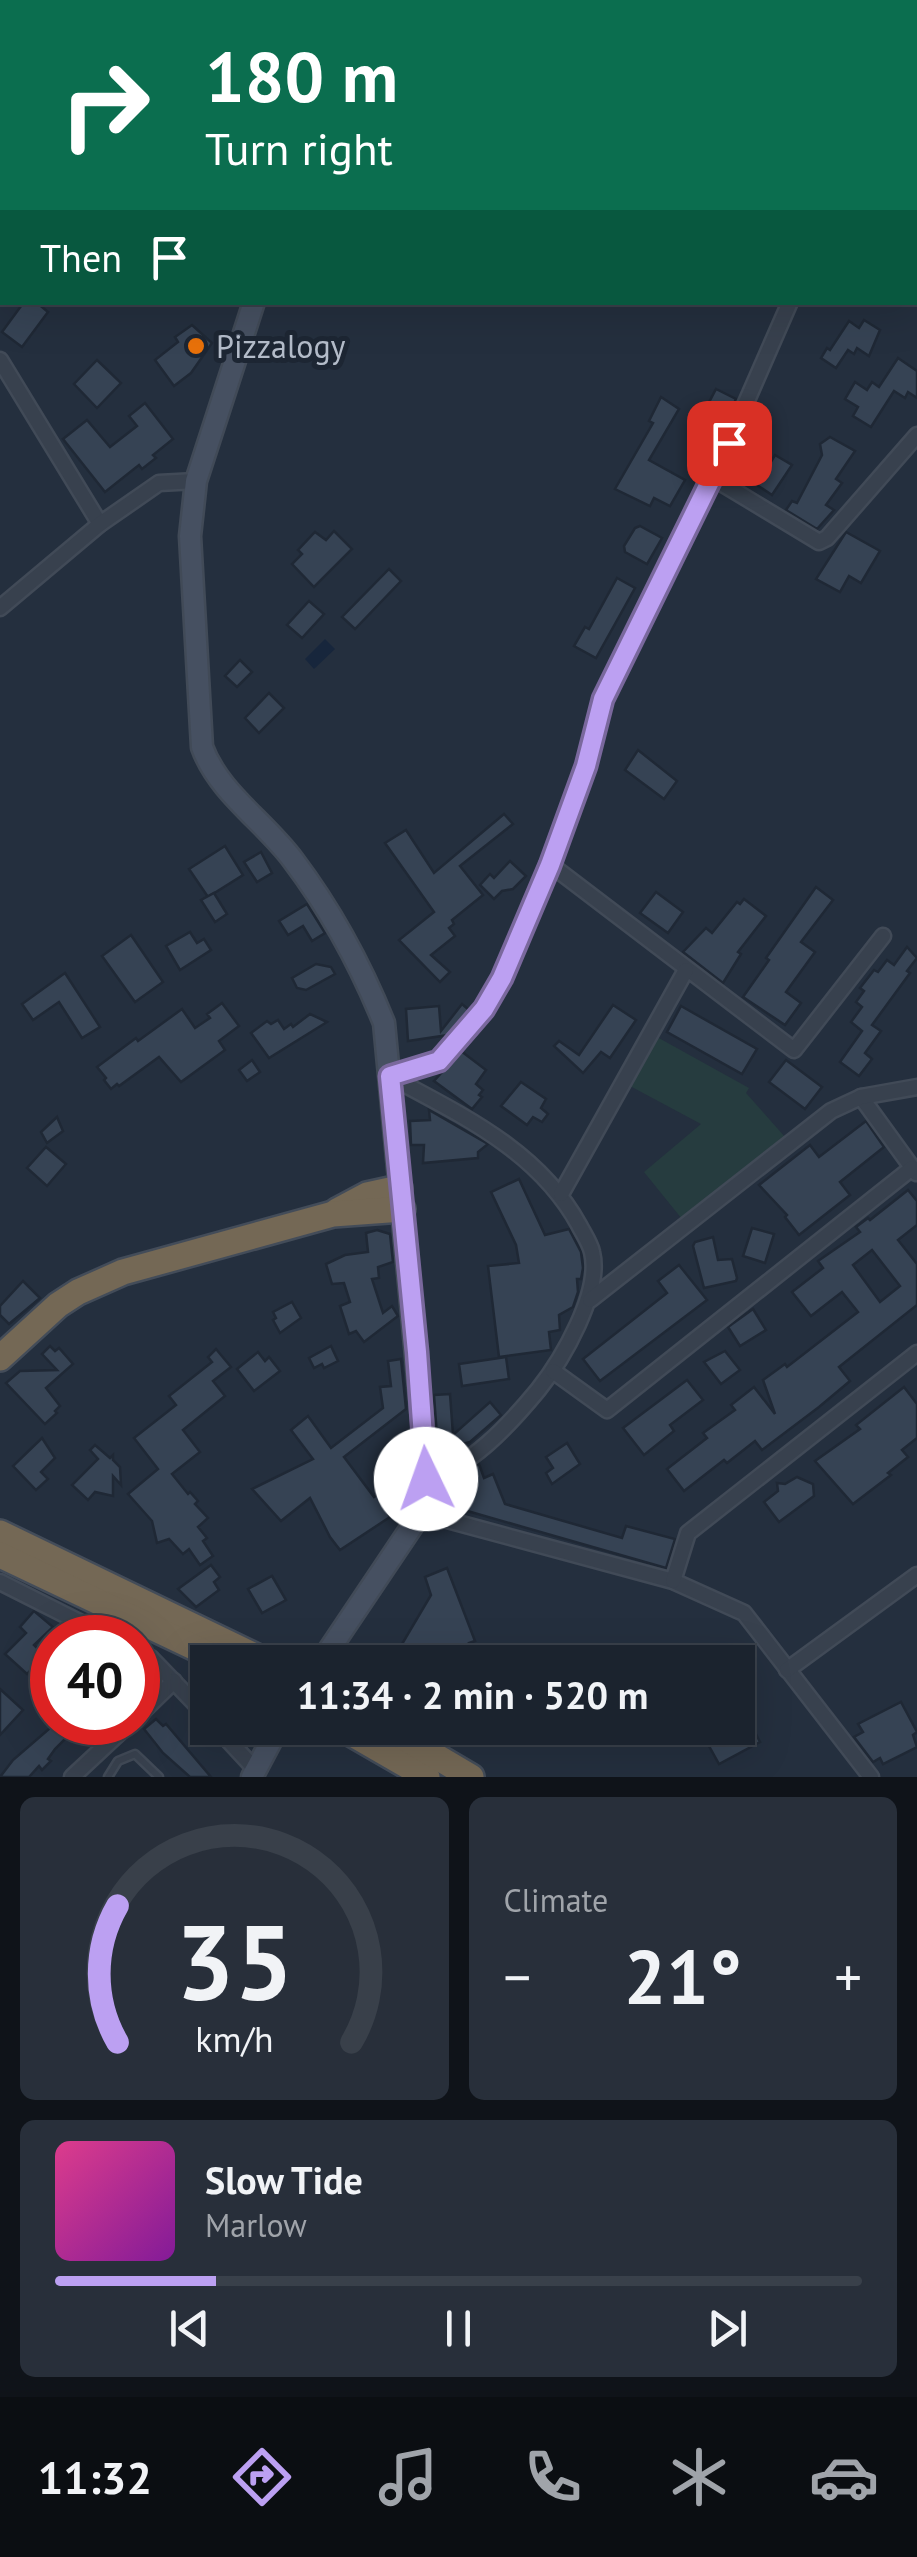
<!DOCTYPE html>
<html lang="en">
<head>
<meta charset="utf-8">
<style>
  body { margin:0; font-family:"PT Sans",sans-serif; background:#282f3a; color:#f1f3f6; height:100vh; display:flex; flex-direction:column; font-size:38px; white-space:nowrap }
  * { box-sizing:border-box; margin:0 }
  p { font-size:32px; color:#a0a4aa }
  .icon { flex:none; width:55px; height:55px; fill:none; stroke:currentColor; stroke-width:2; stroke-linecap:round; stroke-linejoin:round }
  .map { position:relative; height:1777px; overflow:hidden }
  .details { display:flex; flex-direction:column; gap:20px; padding:20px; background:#0f1319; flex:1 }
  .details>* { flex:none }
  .banner { position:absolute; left:0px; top:0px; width:918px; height:305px; box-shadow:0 10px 40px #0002,0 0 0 2px #39404a; background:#0b6e4f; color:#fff; overflow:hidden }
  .speed { position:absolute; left:30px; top:1615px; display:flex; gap:20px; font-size:50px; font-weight:700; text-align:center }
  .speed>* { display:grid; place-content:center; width:130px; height:130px; border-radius:50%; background:#1b232e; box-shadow:0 10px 40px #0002,0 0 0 2px #39404a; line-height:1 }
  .speed .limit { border:15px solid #d22; background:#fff; color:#111 }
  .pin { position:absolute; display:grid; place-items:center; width:85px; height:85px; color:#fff; margin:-42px; border-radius:20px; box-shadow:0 5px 15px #0006 }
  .me { position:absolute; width:110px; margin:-55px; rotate:357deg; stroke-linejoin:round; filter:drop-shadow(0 0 8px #0008) }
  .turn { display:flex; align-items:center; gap:35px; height:210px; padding:0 40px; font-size:45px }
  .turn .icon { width:130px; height:130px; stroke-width:2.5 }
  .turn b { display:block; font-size:70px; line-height:85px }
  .then { display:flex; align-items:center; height:95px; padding:0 40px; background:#0003; gap:20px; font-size:38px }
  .big { font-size:75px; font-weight:600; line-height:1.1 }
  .details .widget { flex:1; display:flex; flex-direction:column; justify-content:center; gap:15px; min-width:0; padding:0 35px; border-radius:15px; background:#282f3a }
  .details .dial { align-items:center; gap:0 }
  .dial svg { height:260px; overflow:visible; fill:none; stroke:#39404a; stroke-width:7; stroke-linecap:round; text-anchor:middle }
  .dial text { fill:#f1f3f6; stroke:none }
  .song { display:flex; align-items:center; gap:30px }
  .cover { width:120px; height:120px; border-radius:15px; background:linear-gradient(135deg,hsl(330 70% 55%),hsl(290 70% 35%)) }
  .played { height:10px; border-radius:5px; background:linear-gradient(90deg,#bca0f2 20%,#39404a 20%) }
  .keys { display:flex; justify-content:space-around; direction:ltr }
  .heat { display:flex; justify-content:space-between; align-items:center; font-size:55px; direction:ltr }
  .details .tiles { flex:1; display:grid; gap:20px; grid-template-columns:1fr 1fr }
  .widget:last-child { grid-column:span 2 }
  .trip { position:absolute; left:190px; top:1645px; width:565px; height:100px; border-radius:0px; background:#1b232e; box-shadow:0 10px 40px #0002,0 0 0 2px #39404a; font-weight:600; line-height:100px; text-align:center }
  .dock { display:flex; height:160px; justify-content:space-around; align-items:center; background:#0b0e12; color:#a0a4aa }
  .dock .icon { width:70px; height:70px }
  .dock .current { color:#bca0f2 }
  .dock b { font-size:45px; color:#f1f3f6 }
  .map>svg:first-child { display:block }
</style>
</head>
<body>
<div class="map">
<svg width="917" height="1777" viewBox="0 0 917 1777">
  <rect width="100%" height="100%" fill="#242f3e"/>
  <path fill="#263c3f" d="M657,1037L749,1088L746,1093L785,1137L682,1219L644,1172L701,1124L630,1086Z"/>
  <path fill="#17263c" d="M325,639L335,649L314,669L305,659Z"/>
  <g fill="#364354" stroke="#1f2835" stroke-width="2.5" fill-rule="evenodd">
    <path d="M24,302H36L48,312L22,347L2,332Z"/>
    <path d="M864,320L880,330L869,356L857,348L854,354L848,350L836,368L821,358L827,348L830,350L849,321L859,328Z"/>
    <path d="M192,325L212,343L191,373L174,386L155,360L178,342L175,337Z"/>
    <path d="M898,358L917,371V398L908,392L905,398L894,391L871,427L853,416L858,407L845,399L855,382L867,390L872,382L879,387Z"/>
    <path d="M97,360L121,383L97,408L74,384Z"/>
    <path d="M716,389L736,399L715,439L695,429Z"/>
    <path d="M661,397L679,409L649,460L685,480L670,506L654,498L650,506L615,489L653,423L649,421Z"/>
    <path d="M145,403L173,439L153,455L156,458L142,469L139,465L105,492L63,439L87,420L110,447L137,426L129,416Z"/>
    <path d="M830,437L855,451L836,479L842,483L826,505L834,510L817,529L786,510L792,501L797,503L822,455L820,444Z"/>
    <path d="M775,455L792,465L772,495L757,485Z"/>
    <path d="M640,526L662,538L647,564L625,552L624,546L635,528Z"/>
    <path d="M334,531L352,549L314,587L292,564L302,554L298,550L315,532L326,540Z"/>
    <path d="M846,532L880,551L861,583L849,576L840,592L816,579Z"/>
    <path d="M389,569L401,581L355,629L342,617Z"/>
    <path d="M617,578L635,588L596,658L574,646L585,627L589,629Z"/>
    <path d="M309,601L324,614L302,638L287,625Z"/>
    <path d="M240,660L252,672L237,687L225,676Z"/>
    <path d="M269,693L284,708L259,733L245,718Z"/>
    <path d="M638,750L677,781L664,799L625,770Z"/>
    <path d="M504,814L513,824L460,866L483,895L452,920L454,924L449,928L455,936L431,955L450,972L440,982L399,940L434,912L385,843L406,830L434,873Z"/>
    <path d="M225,846L243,875L208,897L189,869Z"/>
    <path d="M261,852L272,873L257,882L244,862Z"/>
    <path d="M510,861L526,876L513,889L502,891L494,899L480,885L490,874L494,878Z"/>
    <path d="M816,887L833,900L801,942L815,952L786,992L801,1003L785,1025L743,997L769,960L766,958Z"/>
    <path d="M656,892L683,912L668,933L640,913Z"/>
    <path d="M214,893L227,914L215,922L201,900Z"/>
    <path d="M744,899L766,916L738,952L741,954L723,983L683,952L706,928L712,933L737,902L740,904Z"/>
    <path d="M307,904L325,933L312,941L303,926L288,935L279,921Z"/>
    <path d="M190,932L197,943L204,939L211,950L180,970L166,946Z"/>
    <path d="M131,935L163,982L135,1002L102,956Z"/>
    <path d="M907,947L917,958L907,971L910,973L872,1025L881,1031L865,1053L872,1059L859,1076L840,1062L862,1031L851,1022L862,1007L856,1002L864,991L860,988L874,970L878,972L887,960L894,965Z"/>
    <path d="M316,964L331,967L335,974L306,990L297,988L292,978Z"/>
    <path d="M65,973L100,1027L82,1038L59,1002L33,1020L22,1004Z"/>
    <path d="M222,1003L239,1026L219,1041L225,1050L181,1082L159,1057L119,1086L117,1084L111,1089L104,1080L106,1078L97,1067L136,1038L138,1041L182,1009L195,1028L210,1018L207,1014Z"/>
    <path d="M462,1004L469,1010L448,1035L408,1041L406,1009L439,1006L441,1031Z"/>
    <path d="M613,1005L636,1020L610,1058L601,1052L583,1073L554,1046L559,1041L579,1055Z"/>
    <path d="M681,1006L757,1049L742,1074L667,1032Z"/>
    <path d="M310,1014L327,1022L269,1058L251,1033L267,1021L271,1024L278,1020L284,1029L291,1024L293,1027Z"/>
    <path d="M461,1051L486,1070L476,1084L483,1090L479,1095L482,1097L472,1109L434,1081Z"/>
    <path d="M252,1060L260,1072L247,1081L239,1070Z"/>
    <path d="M786,1060L822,1087L805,1109L769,1082Z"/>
    <path d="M521,1082L546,1099L541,1108L548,1114L542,1122L533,1117L527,1125L501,1106Z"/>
    <path d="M429,1110L488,1144L478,1152V1158L423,1163L424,1145H411L410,1121L430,1120Z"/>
    <path d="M57,1117L63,1131L47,1143L41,1132Z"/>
    <path d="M866,1121L884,1147L840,1182L850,1195L799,1235L785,1217L787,1215L759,1185L810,1145L819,1157Z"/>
    <path d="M46,1147L66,1164L47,1186L27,1168Z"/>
    <path d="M519,1179L545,1235L569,1229L581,1252L583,1268L581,1279H577L578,1292L573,1307L559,1315L560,1330L549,1332L551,1350L499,1357L488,1266L519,1263L516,1245L491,1192Z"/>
    <path d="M908,1190L917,1201V1225L898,1240L917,1264V1305L839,1367L850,1381L819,1407L762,1450L755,1441L727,1463L724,1460L684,1491L667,1469L707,1438L703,1433L735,1410L731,1405L754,1387L775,1414L763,1380L785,1364L787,1367L858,1312L842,1292L811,1316L792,1292L823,1268L818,1261L860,1232L856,1227L868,1218L870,1220ZM872,1250L900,1286L880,1302L853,1265Z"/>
    <path d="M752,1228L774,1234L765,1263L743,1256Z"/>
    <path d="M377,1230L390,1234L393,1262L378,1267L379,1278L372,1279L383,1313L392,1306L398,1316L364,1342L356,1331L349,1334L340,1306L350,1302L344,1283L332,1284L326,1264L345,1255L368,1252L366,1233Z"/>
    <path d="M713,1237L718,1260L732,1259L737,1278L736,1281L704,1288L693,1246L695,1242Z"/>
    <path d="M679,1265L707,1300L600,1381L583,1359L667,1293L658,1281Z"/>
    <path d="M23,1281L40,1298L9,1324L0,1315V1306Z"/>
    <path d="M292,1302L301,1318L280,1333L273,1320L276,1318L273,1312Z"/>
    <path d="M753,1309L766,1330L740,1346L728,1327Z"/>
    <path d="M50,1346L55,1351L59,1348L73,1364L46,1388L60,1406L55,1411L57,1413L45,1424L6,1383L20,1371L57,1370L42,1354Z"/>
    <path d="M331,1346L338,1361L324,1368L322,1364L314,1368L309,1358Z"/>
    <path d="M216,1349L231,1367L213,1381L225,1396L183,1430L200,1452L172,1474L188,1494L190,1492L198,1501L195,1504L208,1518L198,1527L207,1538L203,1541L213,1556L200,1565L189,1549L183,1554L169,1539L157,1543L152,1521L128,1494L158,1469L134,1438L176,1405L169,1396L212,1362L208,1357Z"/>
    <path d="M725,1351L740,1370L721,1384L704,1362Z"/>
    <path d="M258,1352L265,1361L269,1357L280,1371L254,1391L237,1369Z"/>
    <path d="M506,1357L509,1379L462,1386L459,1364Z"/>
    <path d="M401,1359L406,1409L344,1457L374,1497L386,1489L398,1507L388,1514L390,1517L340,1550L330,1537L310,1498L281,1521L252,1489L313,1459L291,1430L308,1416L331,1448L383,1408L380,1387L391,1386L388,1361Z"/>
    <path d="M687,1380L703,1400L670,1425L674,1431L644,1455L623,1428Z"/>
    <path d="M904,1387L917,1404V1438L902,1450L908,1457L888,1473L891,1475L853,1504L815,1461L860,1429L856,1425Z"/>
    <path d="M450,1394L453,1435L490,1402L501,1415L470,1442L438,1450L434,1395Z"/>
    <path d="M42,1438L55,1458L41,1472L48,1479L36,1490L13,1466Z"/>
    <path d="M567,1443L580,1464L552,1484L546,1473L553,1468L546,1457Z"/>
    <path d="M95,1445L110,1458L113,1455V1460L120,1467L121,1485L113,1476V1496L95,1492L88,1500L72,1485L98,1459L90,1450Z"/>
    <path d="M479,1464L484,1478L493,1474L505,1504L622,1538L626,1526L675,1539L666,1568L457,1508L459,1477Z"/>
    <path d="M797,1477L813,1484L814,1496L779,1522L764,1502L778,1491L777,1483L785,1484Z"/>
    <path d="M211,1565L220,1577L214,1582L219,1590L196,1607L178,1589Z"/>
    <path d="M447,1568L475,1641L469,1643L476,1662H433L402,1644L431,1595L425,1577Z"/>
    <path d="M272,1576L286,1600L262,1613L248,1589Z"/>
    <path d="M34,1611L53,1627L34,1645L45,1656L27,1674L5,1654L26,1633L20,1627Z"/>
    <path d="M139,1664L154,1676L138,1692V1666Z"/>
    <path d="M0,1689L23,1710L0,1735Z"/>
    <path d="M738,1699L760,1742L719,1764L699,1728H738Z"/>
    <path d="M901,1702L917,1732L913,1735L917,1747L883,1764L880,1758L873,1762L854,1737L863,1732L858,1724Z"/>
    <path d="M156,1719L163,1726L166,1724L211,1777H190L163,1753L144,1729Z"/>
    <path d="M57,1722H82L55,1749L48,1759L51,1761L42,1770L39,1766L29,1777H0L13,1760Z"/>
  </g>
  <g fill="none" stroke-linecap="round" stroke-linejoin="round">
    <g stroke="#414a57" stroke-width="11">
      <path id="lane" d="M108,1777L118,1761L135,1754L159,1777"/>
    </g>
    <g stroke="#414a57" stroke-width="19">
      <g id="street">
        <path d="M223,0L226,2"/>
        <path d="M872,2V0"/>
        <path d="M0,360L100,524"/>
        <path d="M713,478L819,542L827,538L917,435"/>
        <path d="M0,608L100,524L159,483L196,481"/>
        <path d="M551,865L794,1050L883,936"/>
        <path d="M389,1076L439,1061L484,1009L503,978L551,865L586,766L603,699L713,478L790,302"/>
        <path d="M389,1076C461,1115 538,1150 579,1225C583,1233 590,1243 592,1252C602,1292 562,1360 538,1390C510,1424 469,1469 426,1479"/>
        <path d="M861,1097L916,1173"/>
        <path d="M561,1194L686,970"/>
        <path d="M590,1300L831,1111L861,1097L917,1087"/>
        <path d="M553,1371L607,1410L912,1168"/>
        <path d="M421,1513L673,1581L744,1613L871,1777"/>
        <path d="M673,1581L688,1533L917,1353"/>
        <path d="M0,1582L111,1638"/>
        <path d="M138,1651L151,1658L208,1717"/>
        <path d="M787,1670L917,1575"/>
        <path d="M138,1716L174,1681"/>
        <path d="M217,1728L255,1769"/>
        <path d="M72,1777L131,1722"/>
      </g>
    </g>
    <g stroke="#414a57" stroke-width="25">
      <g id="secondary">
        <path d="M381,2L383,0"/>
        <path d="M254,302L196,481L190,536L202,747C218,792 265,822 293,860C330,909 361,966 384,1023L424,1440L426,1479L421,1513L321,1662"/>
        <path d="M252,1777L278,1728"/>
      </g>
    </g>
    <g stroke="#434c59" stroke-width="30">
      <g id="highway">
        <path d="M337,1211L367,1195L399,1188"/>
        <path d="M0,1358L58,1305L78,1292L123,1272L333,1214L402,1209"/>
        <path d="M0,1533L267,1662"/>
        <path d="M0,1555L225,1662"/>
        <path d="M342,1728L427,1777"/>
        <path d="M388,1728L471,1777"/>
      </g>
    </g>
    <use href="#lane" stroke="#38414e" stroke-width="6"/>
    <use href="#street" stroke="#38414e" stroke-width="14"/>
    <use href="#secondary" stroke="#465061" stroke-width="20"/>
    <use href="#highway" stroke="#746855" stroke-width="25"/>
  </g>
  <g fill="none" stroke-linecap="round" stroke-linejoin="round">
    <g stroke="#7a689d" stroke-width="25">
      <path id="route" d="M426,1479L417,1352L390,1076L439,1061L484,1009L502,978L550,865L586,766L603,699L729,443"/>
    </g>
    <use href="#route" stroke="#bca0f2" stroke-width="18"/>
  </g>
  <circle fill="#e8710a" stroke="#1d2633" stroke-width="4" cx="196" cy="346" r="10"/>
  <g text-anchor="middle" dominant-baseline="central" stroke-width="10" stroke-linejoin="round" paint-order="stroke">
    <g font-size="32" fill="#b4bcc9" stroke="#1d2633" text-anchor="start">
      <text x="216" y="346">Pizzalogy</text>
    </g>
  </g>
</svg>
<div class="speed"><div class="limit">40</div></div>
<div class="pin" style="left:729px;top:443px;background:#d93025"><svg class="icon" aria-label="arrive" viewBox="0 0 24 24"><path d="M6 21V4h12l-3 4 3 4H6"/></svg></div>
<svg class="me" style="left:426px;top:1479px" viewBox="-20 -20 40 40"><circle r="19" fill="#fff"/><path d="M0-13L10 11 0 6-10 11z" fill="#bca0f2"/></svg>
<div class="trip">11:34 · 2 min · 520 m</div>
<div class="banner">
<div class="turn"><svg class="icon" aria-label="right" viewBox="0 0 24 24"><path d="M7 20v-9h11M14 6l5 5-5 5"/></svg><div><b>180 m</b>Turn right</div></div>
<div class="then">Then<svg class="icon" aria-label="arrive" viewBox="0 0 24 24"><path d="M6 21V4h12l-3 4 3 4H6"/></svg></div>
</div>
</div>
<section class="details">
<div class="tiles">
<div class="widget dial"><svg viewBox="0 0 100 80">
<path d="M14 69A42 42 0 1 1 86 69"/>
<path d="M14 69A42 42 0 0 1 14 27" stroke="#bca0f2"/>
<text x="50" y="56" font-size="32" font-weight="700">35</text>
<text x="50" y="72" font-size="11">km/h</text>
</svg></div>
<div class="widget"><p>Climate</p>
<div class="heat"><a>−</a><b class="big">21°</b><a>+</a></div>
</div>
<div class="widget">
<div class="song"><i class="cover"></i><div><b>Slow Tide</b><p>Marlow</p></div></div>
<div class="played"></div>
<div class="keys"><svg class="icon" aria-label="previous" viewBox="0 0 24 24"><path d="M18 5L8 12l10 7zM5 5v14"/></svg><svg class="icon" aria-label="pause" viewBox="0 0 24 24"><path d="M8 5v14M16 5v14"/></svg><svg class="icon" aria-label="next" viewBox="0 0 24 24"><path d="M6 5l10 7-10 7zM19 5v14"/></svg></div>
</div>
</div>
</section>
<nav class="dock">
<b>11:32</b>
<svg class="icon current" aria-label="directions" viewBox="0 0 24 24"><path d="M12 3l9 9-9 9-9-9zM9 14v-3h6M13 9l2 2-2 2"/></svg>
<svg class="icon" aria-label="music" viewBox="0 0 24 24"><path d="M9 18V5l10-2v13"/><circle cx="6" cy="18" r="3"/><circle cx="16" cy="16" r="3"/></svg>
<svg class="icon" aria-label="phone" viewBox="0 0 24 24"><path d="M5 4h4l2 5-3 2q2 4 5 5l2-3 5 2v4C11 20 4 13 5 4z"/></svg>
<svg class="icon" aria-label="climate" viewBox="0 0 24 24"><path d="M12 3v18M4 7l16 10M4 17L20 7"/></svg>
<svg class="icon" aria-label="car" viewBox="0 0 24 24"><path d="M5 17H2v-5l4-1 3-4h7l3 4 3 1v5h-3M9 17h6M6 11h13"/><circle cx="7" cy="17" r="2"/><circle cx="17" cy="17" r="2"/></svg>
</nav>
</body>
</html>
